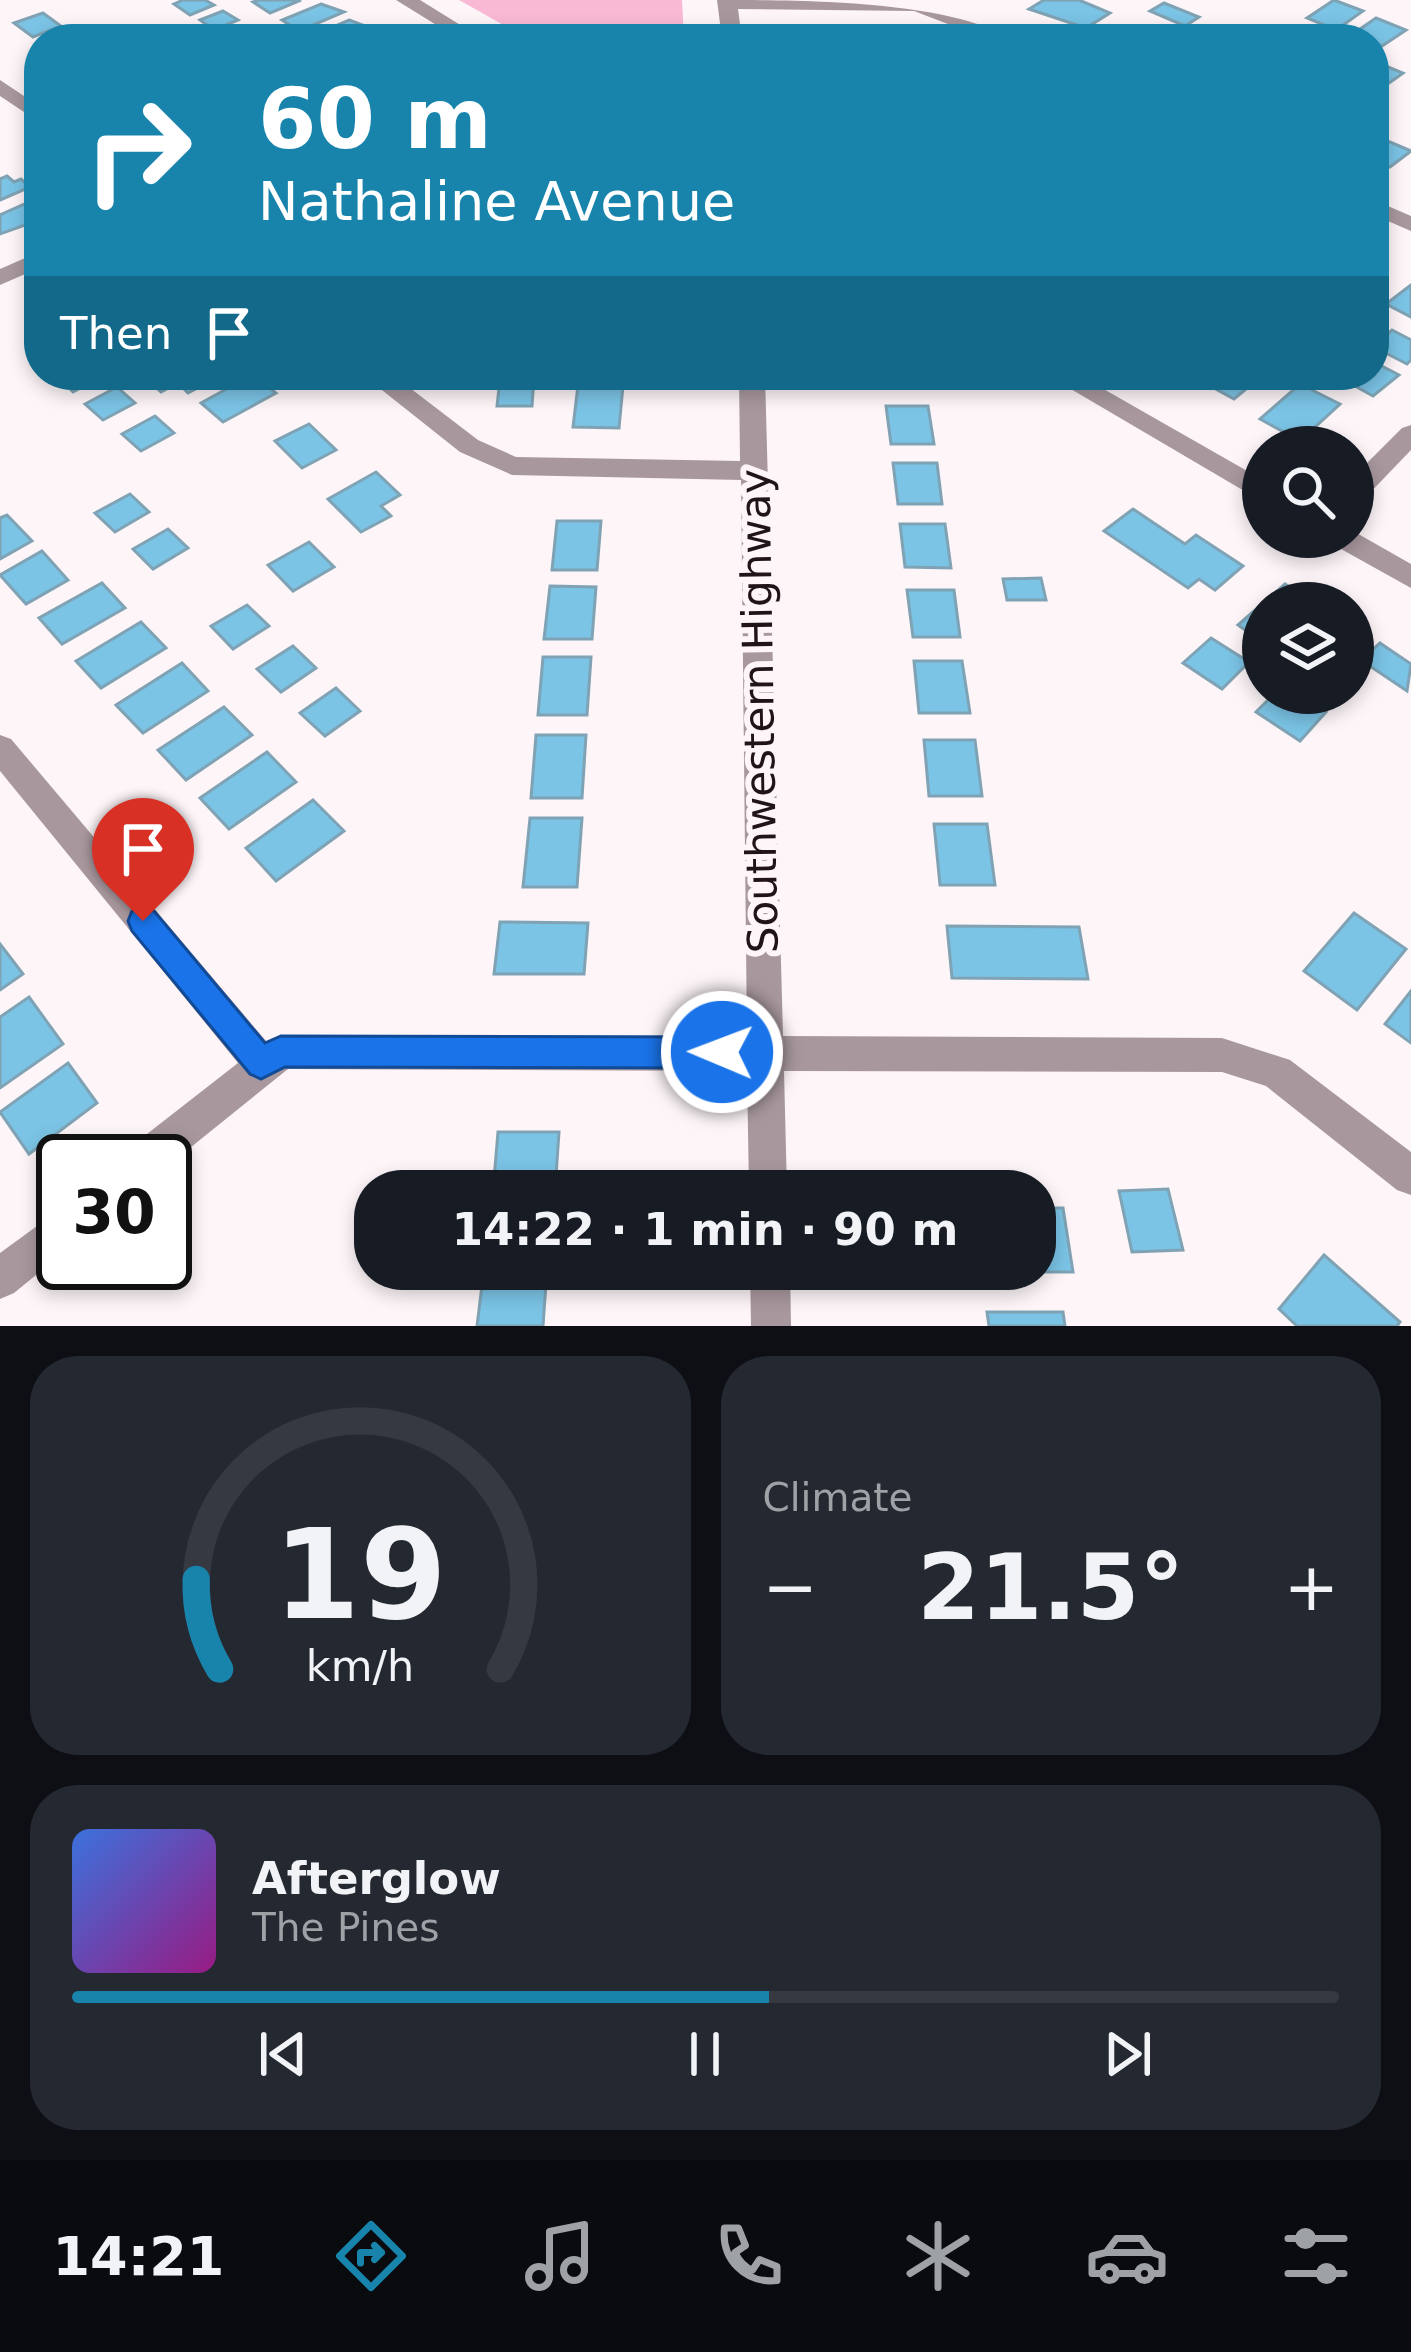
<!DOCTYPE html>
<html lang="en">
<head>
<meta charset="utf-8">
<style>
  body { margin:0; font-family:"DejaVu Sans",sans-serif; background:#242831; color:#f1f3f6; height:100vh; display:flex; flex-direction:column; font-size:45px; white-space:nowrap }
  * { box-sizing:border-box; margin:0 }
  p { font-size:39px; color:#9ea1a6 }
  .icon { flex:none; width:66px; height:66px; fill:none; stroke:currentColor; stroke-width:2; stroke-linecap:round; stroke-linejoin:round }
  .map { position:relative; height:1326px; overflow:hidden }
  .side { display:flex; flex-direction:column; gap:30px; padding:30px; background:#0d0f14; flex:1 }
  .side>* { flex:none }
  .top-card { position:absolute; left:24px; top:24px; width:1365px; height:366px; border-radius:48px; box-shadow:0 6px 18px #0003; background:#1884ac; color:#fff; overflow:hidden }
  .buttons { position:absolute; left:1242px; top:426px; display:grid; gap:24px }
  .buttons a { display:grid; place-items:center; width:132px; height:132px; border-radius:50%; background:#171b24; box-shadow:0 6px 18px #0003; font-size:60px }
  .speed { position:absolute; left:36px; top:1134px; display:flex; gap:24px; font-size:60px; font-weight:700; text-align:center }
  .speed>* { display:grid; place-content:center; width:156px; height:156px; border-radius:50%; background:#171b24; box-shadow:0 6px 18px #0003; line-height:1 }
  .speed .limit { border:6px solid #111; border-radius:18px; background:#fff; color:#111 }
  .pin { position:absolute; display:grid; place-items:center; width:102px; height:102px; color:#fff; margin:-123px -51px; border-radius:50% 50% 50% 0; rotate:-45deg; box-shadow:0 0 12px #0007 }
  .pin .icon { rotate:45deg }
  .me { position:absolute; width:132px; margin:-66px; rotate:271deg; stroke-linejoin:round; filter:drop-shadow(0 0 9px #0008) }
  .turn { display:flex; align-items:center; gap:42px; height:252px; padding:0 36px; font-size:54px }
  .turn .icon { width:156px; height:156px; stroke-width:2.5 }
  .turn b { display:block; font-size:84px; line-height:102px }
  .then { display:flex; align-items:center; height:114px; padding:0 36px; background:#0003; gap:24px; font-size:45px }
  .big { font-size:90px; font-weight:700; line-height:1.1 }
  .side .widget { flex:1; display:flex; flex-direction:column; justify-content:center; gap:18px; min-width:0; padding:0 42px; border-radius:48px; background:#242831 }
  .side .dial { align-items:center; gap:0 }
  .dial svg { height:312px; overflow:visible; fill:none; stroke:#363941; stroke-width:7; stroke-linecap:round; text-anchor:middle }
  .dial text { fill:#f1f3f6; stroke:none }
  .song { display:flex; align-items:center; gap:36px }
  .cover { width:144px; height:144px; border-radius:18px; background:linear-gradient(135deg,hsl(220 70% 55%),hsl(310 70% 35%)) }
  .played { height:12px; border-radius:6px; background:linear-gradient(90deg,#1884ac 55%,#363941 55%) }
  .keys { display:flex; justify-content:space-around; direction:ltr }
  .heat { display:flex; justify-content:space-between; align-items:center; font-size:66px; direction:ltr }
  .side .tiles { flex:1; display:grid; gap:30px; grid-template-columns:1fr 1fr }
  .widget:last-child { grid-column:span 2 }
  .trip { position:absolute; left:354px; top:1170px; width:702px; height:120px; border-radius:48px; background:#171b24; box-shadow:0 6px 18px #0003; font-weight:700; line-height:120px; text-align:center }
  .menu { display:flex; height:192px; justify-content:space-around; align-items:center; background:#090b0e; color:#9ea1a6 }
  .menu .icon { width:84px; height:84px }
  .menu .current { color:#1884ac }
  .menu b { font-size:54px; color:#f1f3f6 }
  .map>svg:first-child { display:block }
</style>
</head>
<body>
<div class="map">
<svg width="1411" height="1326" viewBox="0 0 1411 1326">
  <rect width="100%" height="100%" fill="#fdf5f8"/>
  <path fill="#f9b9d4" d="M459,0H682L684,39H528Z"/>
  <g fill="#7bc4e6" stroke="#7fa3b4" stroke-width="3">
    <path d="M183,0H205L214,5L190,15L174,4Z"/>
    <path d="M259,0H301L270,13L253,2Z"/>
    <path d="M1044,0H1079L1110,13L1086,28L1029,9Z"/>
    <path d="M1334,0L1363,11L1336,30L1307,18Z"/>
    <path d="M1164,3L1199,17L1185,26L1150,11Z"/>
    <path d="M321,4L344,12L299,31L282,20Z"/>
    <path d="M223,11L238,20L214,30L200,20Z"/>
    <path d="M43,13L61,26L33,37L14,23Z"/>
    <path d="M1376,18L1406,30L1382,46L1353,34Z"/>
    <path d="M349,20L373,29L349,39L310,37Z"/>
    <path d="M837,30L926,32L927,39H837Z"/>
    <path d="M1376,62L1403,73L1389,83L1374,77Z"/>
    <path d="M1378,137L1411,151L1390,167L1374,160Z"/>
    <path d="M7,176L14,182L21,179L30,187L0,200V179Z"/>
    <path d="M36,199L39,220L0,234V215Z"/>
    <path d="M1411,285V317L1386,304Z"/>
    <path d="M1392,330L1411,340V360L1407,364L1374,347Z"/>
    <path d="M1374,362L1399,375L1373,396L1337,376L1374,375Z"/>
    <path d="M57,375H105L73,392Z"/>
    <path d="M165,375H222L188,393L178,383L161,392L150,382Z"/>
    <path d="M252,375L276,393L223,422L201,403Z"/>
    <path d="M882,375H923L925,387H884Z"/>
    <path d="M1204,375H1263L1234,399L1199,380Z"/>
    <path d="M534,378L532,406H497L500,379Z"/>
    <path d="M1300,384L1340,404L1300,441L1260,419Z"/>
    <path d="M578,385L623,386L619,428L573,427Z"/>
    <path d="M117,387L135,403L103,420L85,404Z"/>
    <path d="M886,406H928L934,444H891Z"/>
    <path d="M155,416L174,433L141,451L122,434Z"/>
    <path d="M309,424L336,450L302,468L275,441Z"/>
    <path d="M893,463H937L942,504H898Z"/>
    <path d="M376,472L400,495L381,506L391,516L361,532L328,499Z"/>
    <path d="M130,494L149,512L115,532L95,513Z"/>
    <path d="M1133,509L1185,544L1196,535L1243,566L1215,590L1199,579L1188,588L1104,531Z"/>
    <path d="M7,515L32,541L0,559V518Z"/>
    <path d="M557,521H601L597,570H552Z"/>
    <path d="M900,524H945L951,568L905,567Z"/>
    <path d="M168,529L188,548L153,569L133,549Z"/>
    <path d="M309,542L334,567L293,591L268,565Z"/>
    <path d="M42,551L68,580L26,604L0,575Z"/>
    <path d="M1041,578L1046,600H1007L1003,579Z"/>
    <path d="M102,583L125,608L62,644L39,618Z"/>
    <path d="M1285,584L1315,603H1264Z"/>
    <path d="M550,586L596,587L592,639H544Z"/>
    <path d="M907,590H954L960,637H913Z"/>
    <path d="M1263,603V643L1238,625Z"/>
    <path d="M247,605L269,626L233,649L211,626Z"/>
    <path d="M141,622L166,648L101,688L76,661Z"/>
    <path d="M1211,638L1249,662L1222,689L1183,663Z"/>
    <path d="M1380,643L1411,664L1407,691L1361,660Z"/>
    <path d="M293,646L316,668L281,692L257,669Z"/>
    <path d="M543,657H591L587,715H538Z"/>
    <path d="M914,661H962L970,713H919Z"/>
    <path d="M182,663L208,691L143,733L116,705Z"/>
    <path d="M336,688L360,711L325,736L300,713Z"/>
    <path d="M1275,693H1296L1326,712L1300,741L1256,712Z"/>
    <path d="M224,707L252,735L186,780L158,750Z"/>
    <path d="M536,735H586L582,798H531Z"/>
    <path d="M924,740H975L982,796H929Z"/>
    <path d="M267,752L296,782L229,829L200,798Z"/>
    <path d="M313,800L344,831L276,881L246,848Z"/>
    <path d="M530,818H582L577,887H523Z"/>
    <path d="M934,824H987L995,885H940Z"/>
    <path d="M1354,913L1406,949L1357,1010L1304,971Z"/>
    <path d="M500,922L588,923L584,974H494Z"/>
    <path d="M947,926L1079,927L1088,979L952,978Z"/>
    <path d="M0,944L23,974L0,990Z"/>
    <path d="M1411,991V1043L1385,1024Z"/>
    <path d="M29,997L63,1044L0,1088V1017Z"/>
    <path d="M68,1063L97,1103L29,1154L0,1112Z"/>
    <path d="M498,1132H559L555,1191H493Z"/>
    <path d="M1168,1189L1183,1250L1132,1252L1119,1191Z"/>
    <path d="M1035,1208H1063L1073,1272H991L1035,1269Z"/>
    <path d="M1324,1255L1400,1322L1397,1326H1297L1279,1309Z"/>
    <path d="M484,1269H547L543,1326H477Z"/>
    <path d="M987,1312H1063L1065,1326H989Z"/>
  </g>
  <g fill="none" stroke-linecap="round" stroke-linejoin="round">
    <g fill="#a8989e" fill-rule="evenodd">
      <path d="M396,0H420L483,39H459Z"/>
      <path d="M717,0C803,0 945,0 1013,39H987L914,11L738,9L742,39H722Z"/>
      <path d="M0,80L39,106V122L0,96Z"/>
      <path d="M1374,200L1411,216V231L1374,215Z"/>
      <path d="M39,252V268L0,285V269Z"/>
      <path d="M363,375H393L478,440L516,457L740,461L739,375H765L783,1036L1222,1038L1290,1060L1411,1152V1195L1397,1190L1266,1086L1222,1072L784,1071L787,1191H749L747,1071L288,1069L165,1168V1161H124L129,1148L238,1063L0,771V735L11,739L266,1041L281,1035L747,1036L741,480L512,475L460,452Z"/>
      <path d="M1047,375H1079L1263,480V502Z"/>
      <path d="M1411,425V450L1363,500L1353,503V477L1402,428Z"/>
      <path d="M1353,531L1411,564V588L1332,544L1328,537H1353Z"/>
      <path d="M63,1207V1253L14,1293L0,1299V1253Z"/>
      <path d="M750,1269H790L791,1326H751Z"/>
    </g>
  </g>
  <path fill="#1a73e8" stroke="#114b97" stroke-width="3" d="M143,907L154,911L265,1043L281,1036L722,1037L734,1041L739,1052L734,1063L722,1068L285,1067L261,1079L250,1074L132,931L128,921L132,911Z"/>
  <g text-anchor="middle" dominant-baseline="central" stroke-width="12" stroke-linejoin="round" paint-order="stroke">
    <g font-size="42" fill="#211419" stroke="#fdf5f8">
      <text transform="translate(759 711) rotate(-91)">Southwestern Highway</text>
    </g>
  </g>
</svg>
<div class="buttons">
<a><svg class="icon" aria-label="search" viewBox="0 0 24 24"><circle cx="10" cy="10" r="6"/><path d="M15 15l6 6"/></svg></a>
<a><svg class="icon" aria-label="layers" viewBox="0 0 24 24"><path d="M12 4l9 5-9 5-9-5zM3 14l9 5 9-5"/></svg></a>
</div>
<div class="speed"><div class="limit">30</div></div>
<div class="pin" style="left:143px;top:921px;background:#d93025"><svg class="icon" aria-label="arrive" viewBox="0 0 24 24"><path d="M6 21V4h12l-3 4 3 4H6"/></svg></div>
<svg class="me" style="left:722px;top:1052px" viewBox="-20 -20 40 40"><circle r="17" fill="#1a73e8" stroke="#fff" stroke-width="3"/><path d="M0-11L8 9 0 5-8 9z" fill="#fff"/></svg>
<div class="trip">14:22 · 1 min · 90 m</div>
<div class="top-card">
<div class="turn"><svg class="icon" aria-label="right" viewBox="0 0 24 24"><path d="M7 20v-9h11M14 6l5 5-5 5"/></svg><div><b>60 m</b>Nathaline Avenue</div></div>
<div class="then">Then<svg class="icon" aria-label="arrive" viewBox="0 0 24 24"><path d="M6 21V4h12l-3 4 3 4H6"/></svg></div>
</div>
</div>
<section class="side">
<div class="tiles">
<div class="widget dial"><svg viewBox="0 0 100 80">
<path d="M14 69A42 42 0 1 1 86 69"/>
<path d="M14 69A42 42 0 0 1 8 46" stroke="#1884ac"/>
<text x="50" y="56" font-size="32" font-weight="700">19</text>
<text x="50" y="72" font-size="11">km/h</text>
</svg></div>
<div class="widget"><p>Climate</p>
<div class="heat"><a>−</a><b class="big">21.5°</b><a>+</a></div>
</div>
<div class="widget">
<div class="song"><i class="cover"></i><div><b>Afterglow</b><p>The Pines</p></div></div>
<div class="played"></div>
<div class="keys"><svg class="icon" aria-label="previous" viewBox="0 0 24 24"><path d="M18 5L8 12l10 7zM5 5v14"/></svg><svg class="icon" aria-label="pause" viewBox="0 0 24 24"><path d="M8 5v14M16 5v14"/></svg><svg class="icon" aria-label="next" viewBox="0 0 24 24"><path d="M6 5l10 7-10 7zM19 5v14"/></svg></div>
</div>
</div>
</section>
<nav class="menu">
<b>14:21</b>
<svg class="icon current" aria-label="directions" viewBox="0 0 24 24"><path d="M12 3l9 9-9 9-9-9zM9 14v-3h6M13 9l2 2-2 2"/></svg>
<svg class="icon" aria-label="music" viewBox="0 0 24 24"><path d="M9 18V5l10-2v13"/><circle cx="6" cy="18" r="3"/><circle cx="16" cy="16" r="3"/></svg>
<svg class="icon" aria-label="phone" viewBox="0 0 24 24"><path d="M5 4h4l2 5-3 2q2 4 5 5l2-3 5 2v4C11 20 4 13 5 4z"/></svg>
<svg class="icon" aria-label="climate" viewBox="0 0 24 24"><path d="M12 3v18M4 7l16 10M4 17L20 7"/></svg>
<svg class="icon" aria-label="car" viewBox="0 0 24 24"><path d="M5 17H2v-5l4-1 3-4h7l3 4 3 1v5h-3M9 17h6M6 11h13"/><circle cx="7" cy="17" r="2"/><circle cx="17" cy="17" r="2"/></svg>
<svg class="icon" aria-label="filters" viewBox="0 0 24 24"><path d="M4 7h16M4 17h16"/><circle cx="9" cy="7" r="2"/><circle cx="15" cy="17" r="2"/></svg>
</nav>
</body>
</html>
